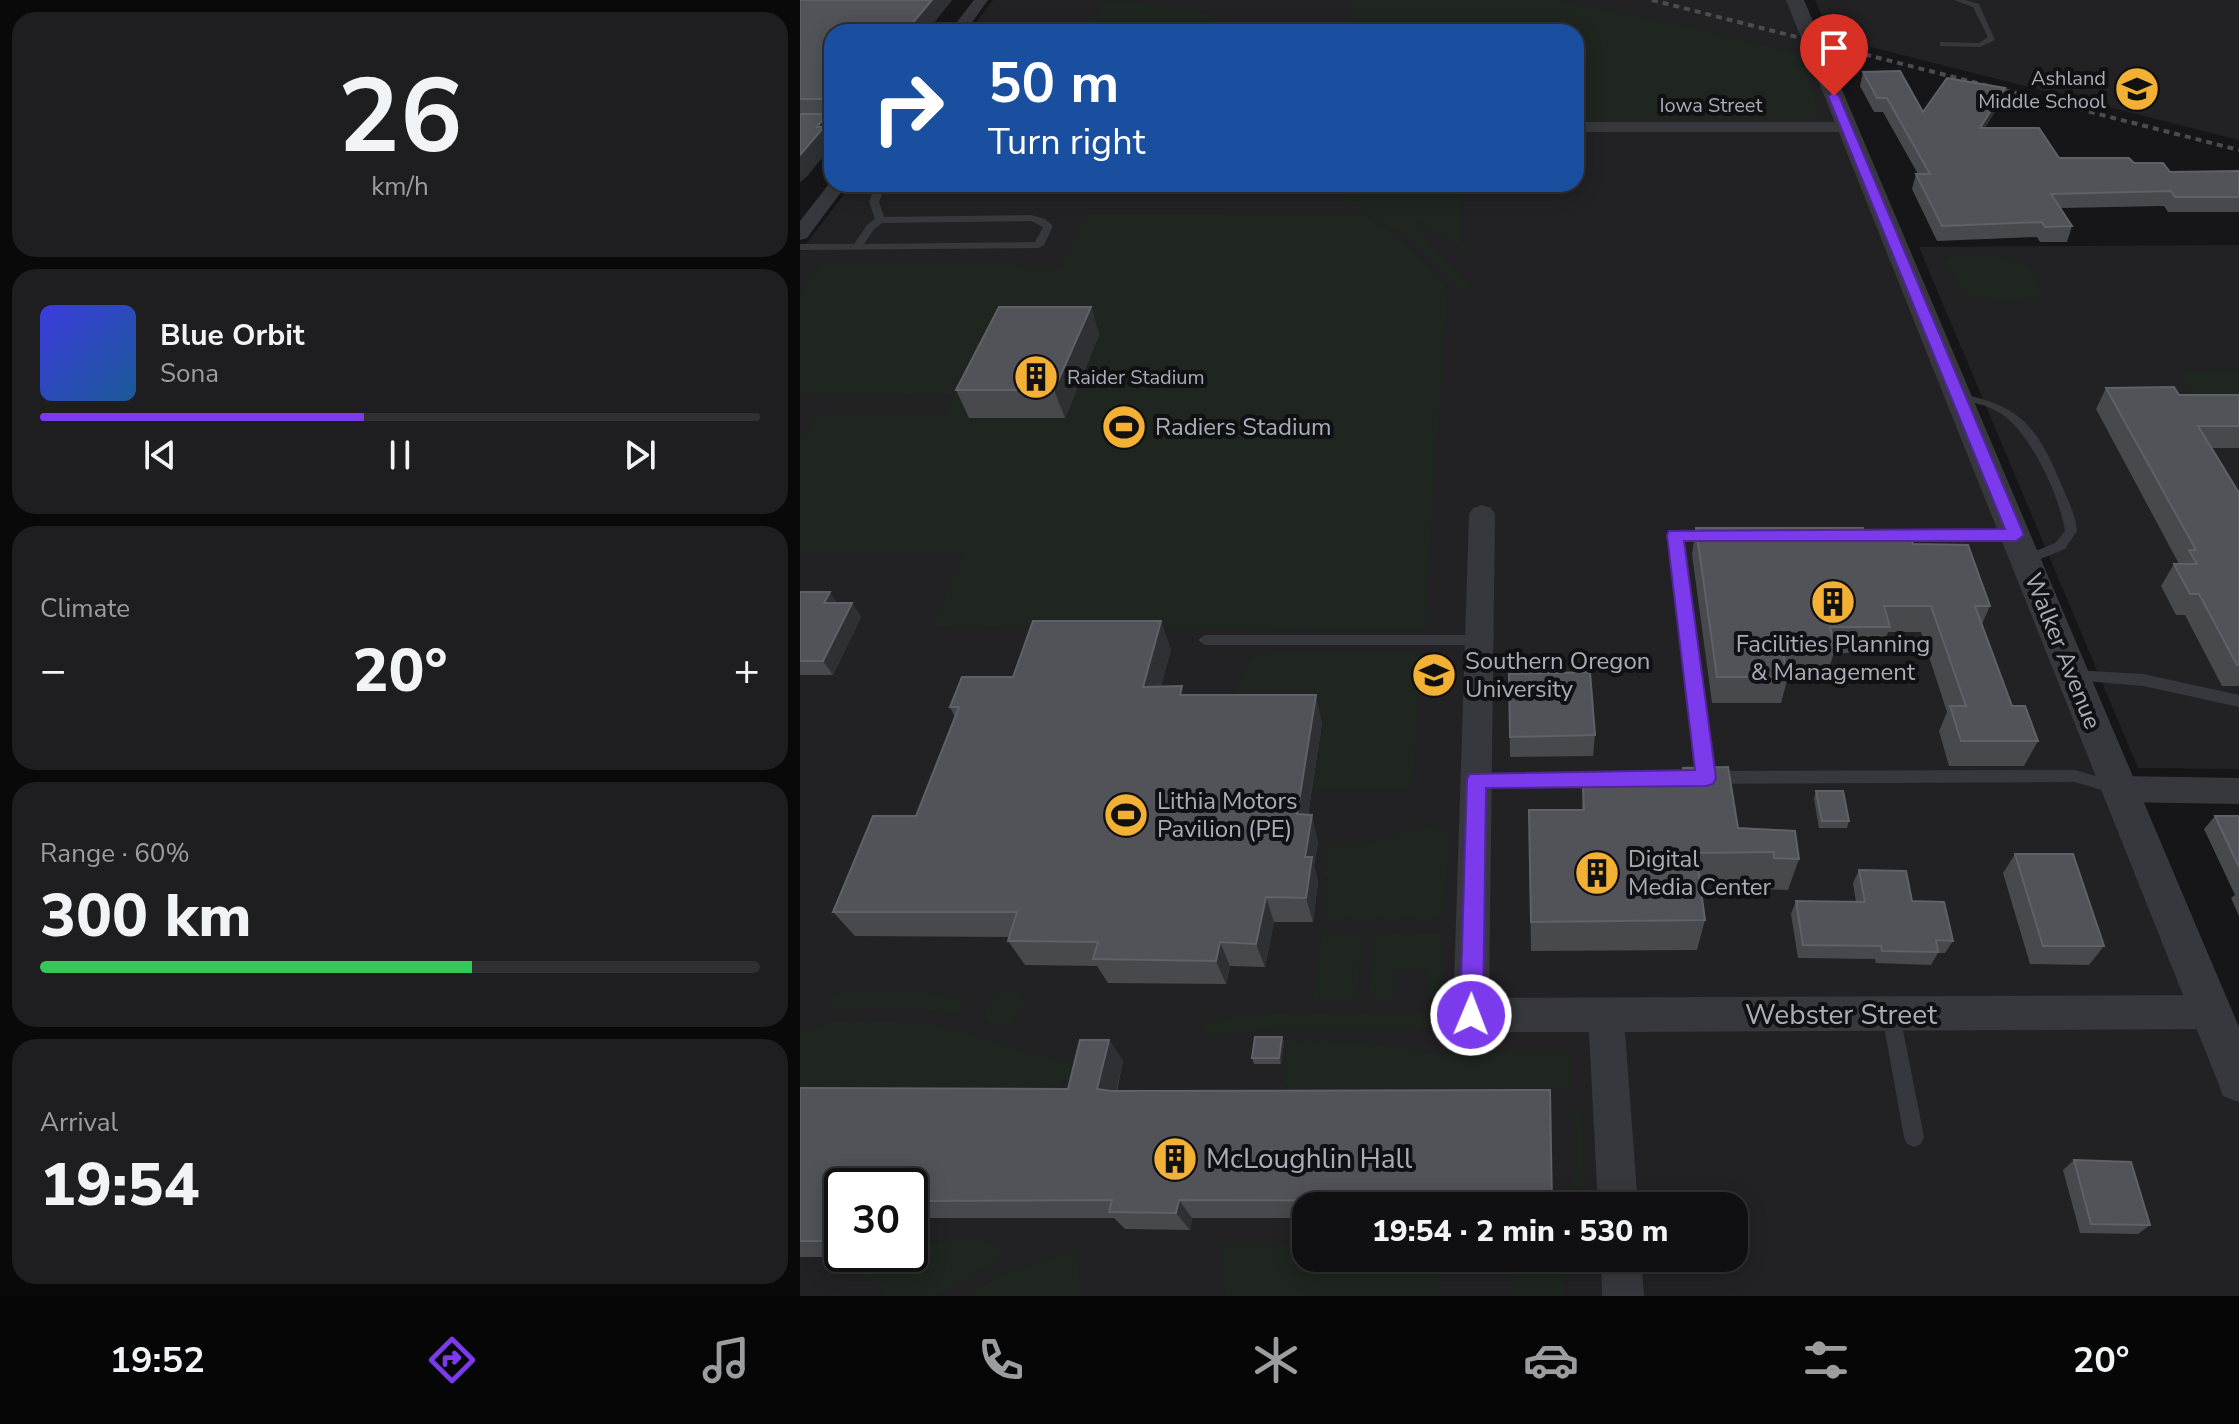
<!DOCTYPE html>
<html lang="en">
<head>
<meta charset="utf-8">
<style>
  body { margin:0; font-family:"Nunito Sans",sans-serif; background:#1e1e20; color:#f1f3f6; height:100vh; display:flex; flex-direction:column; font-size:30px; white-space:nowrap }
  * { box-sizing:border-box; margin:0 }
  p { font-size:26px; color:#9c9d9f }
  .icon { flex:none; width:44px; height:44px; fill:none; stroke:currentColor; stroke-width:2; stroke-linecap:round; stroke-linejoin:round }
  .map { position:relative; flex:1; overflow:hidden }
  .sheet { display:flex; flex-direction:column; gap:12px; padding:12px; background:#09090a; width:800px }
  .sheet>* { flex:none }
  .top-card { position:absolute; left:24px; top:24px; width:760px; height:168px; border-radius:24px; box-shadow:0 4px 20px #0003,0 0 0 2px #303032; background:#1a4fa0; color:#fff; overflow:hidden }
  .speed { position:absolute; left:24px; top:1168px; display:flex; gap:16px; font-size:40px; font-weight:700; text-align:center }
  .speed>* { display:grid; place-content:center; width:104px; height:104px; border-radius:50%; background:#101012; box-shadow:0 4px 20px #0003,0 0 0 2px #303032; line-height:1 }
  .speed .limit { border:4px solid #111; border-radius:12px; background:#fff; color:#111 }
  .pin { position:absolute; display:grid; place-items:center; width:68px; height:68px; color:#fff; margin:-82px -34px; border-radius:50% 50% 50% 0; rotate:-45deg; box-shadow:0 0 8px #0007 }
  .pin .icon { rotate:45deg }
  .me { position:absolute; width:88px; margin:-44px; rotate:1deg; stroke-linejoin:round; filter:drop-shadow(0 0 6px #0008) }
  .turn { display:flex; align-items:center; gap:28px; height:168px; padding:0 32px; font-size:36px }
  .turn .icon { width:104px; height:104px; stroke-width:2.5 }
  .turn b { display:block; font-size:56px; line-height:68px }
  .big { font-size:60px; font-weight:800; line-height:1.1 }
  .sheet .tile { flex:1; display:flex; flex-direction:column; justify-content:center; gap:12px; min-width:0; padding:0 28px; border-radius:24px; background:#1e1e20 }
  .sheet .dial { align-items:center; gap:0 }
  .dial b { font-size:104px; line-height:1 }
  .song { display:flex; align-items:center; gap:24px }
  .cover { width:96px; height:96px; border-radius:12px; background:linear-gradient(135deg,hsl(240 70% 55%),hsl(210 70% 35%)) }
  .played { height:8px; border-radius:4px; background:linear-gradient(90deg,#7c3aed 45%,#303032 45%) }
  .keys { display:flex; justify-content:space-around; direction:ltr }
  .heat { display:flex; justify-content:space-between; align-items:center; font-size:44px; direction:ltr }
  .charge { height:12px; border-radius:6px; background:linear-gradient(90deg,#34c759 60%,#303032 0) }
  .trip { position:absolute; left:492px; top:1192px; width:456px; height:80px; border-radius:24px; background:#101012; box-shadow:0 4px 20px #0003,0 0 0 2px #303032; font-weight:800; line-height:80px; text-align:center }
  .tab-bar { display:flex; height:128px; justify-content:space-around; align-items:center; background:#060607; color:#9c9d9f }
  .tab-bar .icon { width:56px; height:56px }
  .tab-bar .on { color:#7c3aed }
  .tab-bar b { font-size:36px; color:#f1f3f6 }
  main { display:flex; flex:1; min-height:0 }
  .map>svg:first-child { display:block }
</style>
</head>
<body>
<main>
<section class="sheet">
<div class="tile dial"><b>26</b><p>km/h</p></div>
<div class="tile">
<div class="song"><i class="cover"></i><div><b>Blue Orbit</b><p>Sona</p></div></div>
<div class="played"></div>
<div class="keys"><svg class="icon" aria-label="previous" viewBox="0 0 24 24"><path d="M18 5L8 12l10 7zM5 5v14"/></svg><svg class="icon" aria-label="pause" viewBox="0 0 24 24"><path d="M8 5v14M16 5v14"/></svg><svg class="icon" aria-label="next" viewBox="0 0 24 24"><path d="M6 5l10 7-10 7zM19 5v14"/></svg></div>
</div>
<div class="tile"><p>Climate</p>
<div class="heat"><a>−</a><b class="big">20°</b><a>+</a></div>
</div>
<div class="tile"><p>Range · 60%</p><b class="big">300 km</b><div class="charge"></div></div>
<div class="tile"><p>Arrival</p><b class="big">19:54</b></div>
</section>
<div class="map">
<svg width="1439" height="1296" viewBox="0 0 1439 1296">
  <rect width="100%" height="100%" fill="#161618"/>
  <g fill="#222225" fill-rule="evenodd">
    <path d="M193,0H992L1439,1098V1296H0V252L52,184H776V32H169ZM42,1186H110V1254H42ZM506,1206H934V1258H506Z"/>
    <path d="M1015,0H1439V140L1031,37Z"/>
    <path d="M1439,245V769L1338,768L1119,247Z"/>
  </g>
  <g fill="#1e261f">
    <path d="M548,0H760L890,26L997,54L1021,115L1011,120H776V32H546L551,9Z"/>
    <path d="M306,2C343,3 403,0 429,32H280Z"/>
    <path d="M519,184H660L662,242L668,250L660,252L654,243L617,219L624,238L673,287L661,291L613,241Z"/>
    <path d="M559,212L605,243L648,289L624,630L133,627L164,552L0,551V441L18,414H146L155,395L0,396V293L21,264L221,262L219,268H260L287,214Z"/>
    <path d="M1152,256C1191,257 1230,247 1242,294C1230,307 1183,301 1166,296L1145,261Z"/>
    <path d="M1439,370V396L1393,397L1377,371Z"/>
    <path d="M474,651H623L612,790H512L523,717L520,713L432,712C438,682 439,657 474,651Z"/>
    <path d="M621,827H635L649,833L644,916L637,919L523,918L528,877H523L528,844H567Z"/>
    <path d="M522,932L562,935L557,994L551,999L513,1001Z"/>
    <path d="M573,932L641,934L644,942L641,1000H627L628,970H594L592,1000L569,998Z"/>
    <path d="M204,990L222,993L225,1004L212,1023L197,1026L186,1019C183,1005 191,996 204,990Z"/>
    <path d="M39,992C68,992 148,985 167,1005L164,1012L156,1015L114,1008L30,1007L29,1000Z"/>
    <path d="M627,1012L632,1013L635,1020L626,1028L463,1029L407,1037L399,1031L407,1021L476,1013Z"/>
    <path d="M87,1021L148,1027L235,1055L281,1062L273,1078L243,1090L40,1086L22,1093L0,1111V1033L26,1022Z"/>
    <path d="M558,1041L622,1053L769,1052L770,1088H488L483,1082L486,1042Z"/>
    <path d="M771,1109H781L785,1206H774Z"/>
    <path d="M154,1239L189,1241L201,1250V1257L139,1296H85L76,1281L54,1275L72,1254H110V1241L134,1243Z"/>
    <path d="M421,1244L506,1245V1258H601L619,1272L639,1278V1296H427L421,1274Z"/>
    <path d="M266,1253H276L281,1296H165L206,1272Z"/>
    <path d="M711,1268H762L765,1296H711Z"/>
  </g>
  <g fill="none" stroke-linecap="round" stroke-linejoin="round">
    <g fill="#37383d" fill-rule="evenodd">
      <path d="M1154,0H1165L1179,4L1195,40L1180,47L1140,46V42H1143L1179,43L1188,37L1173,7Z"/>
      <path d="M76,184H86L79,202L84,217L231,215L245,219L253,226L244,245L239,248L0,250V244H54L67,225L75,219L69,202ZM231,221L243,227L235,242L64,244L74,229L82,223Z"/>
      <path d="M1157,393C1218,405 1235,423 1259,479C1266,496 1275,512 1277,531L1265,549L1231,563H1221L1219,560L1221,557L1255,543L1265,531C1260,497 1230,431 1200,413C1186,404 1169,402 1153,398V394Z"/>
      <path d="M875,531H914L920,535L914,539H882L913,771L1275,770L1320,783L1323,788L1320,793L1315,794L1275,782L677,785L672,784L669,779L672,774L677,773L898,772L869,535Z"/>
      <path d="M1047,531H1216L1222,535L1216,539H1047L1041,535Z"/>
      <path d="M405,635H679L686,640L679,645H405L398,640Z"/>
      <path d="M1274,670L1343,674L1439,695V707L1343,686L1274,680L1269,679L1267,675L1269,671Z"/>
      <path d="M1091,1006L1097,1009L1100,1015L1124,1137L1121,1144L1114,1147L1107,1144L1104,1137L1082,1015L1085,1009Z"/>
    </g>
    <g fill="#37383d" fill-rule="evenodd">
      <path d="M174,0H188L165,32H149Z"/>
      <path d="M776,122H1046L1055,127L1046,132H776Z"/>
      <path d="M32,180V184H47L7,238L0,240V221Z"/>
      <path d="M682,505L691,508L695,514L689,998L1411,995L1424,1000L1429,1012L1424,1024L1411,1029L825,1032L838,1206H798L789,1032H671L658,1027L653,1015L669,514L673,508Z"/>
      <path d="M1320,776L1439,778V804L1320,802L1309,798L1305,789L1309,780Z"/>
      <path d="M801,1258H841L844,1296H802Z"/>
    </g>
    <path fill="#37383d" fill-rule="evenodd" d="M986,0H1004L1439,1027V1102L1423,1096L1417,1080Z"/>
    <path stroke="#4a4c52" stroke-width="4" stroke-dasharray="6 5" stroke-linecap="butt" d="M852,0L1439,150"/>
  </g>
  <g fill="#47494d">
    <path d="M0,0H152L126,32H32L30,139L8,175L0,182Z"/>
    <path d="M1063,72L1123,112L1200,103L1185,128L1259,158L1334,163L1370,172L1439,171V212H1368L1364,206L1261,208L1272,226L1267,242H1240L1237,237L1137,241L1112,189L1116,174H1118L1083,112H1074L1060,86Z"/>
    <path d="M291,307L299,335L265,418H169L156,390Z"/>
    <path d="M1306,388L1379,395H1439V448H1411L1439,493V686H1422L1385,615H1376L1361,586L1374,564H1379L1296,409Z"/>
    <path d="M896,528L1066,539L1113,544L1190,606L1182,624L1212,706L1238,741L1224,766H1149L1139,731L1147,712L1121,632H1088L1081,653H1034L1027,674H987L988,677L981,703H912L892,554Z"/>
    <path d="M0,592L37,603H52L61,617L33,675H0Z"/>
    <path d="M371,649L361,686L385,695L522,723L508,815L518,841L514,866L518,882L513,922H474L465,967L430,966L426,984L308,983L297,966L225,965L208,941L209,937L55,936L33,912L116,816L155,717L150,707L213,677Z"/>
    <path d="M709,674L795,735L793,756L710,757Z"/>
    <path d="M883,768L938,828L999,859L988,890L964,889V884H900L905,920L897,950L731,951L729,810H782L783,786L880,785Z"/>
    <path d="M1016,791L1049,821L1047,828H1019L1014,798Z"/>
    <path d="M1415,816H1439V916L1431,898L1435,895L1404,829Z"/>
    <path d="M1215,854L1304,946L1289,965L1230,964L1203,873Z"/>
    <path d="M1059,870L1112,901L1153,941L1145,953H1138L1131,965L1076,963L1075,959L998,958L991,914L996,901L1056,902L1053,883Z"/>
    <path d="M482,1037L484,1042L481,1064H454L452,1058Z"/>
    <path d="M309,1040L323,1061L317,1091L752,1206H506V1218H392L390,1230L325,1229L314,1218H110V1186H42V1254H61L60,1257H0V1088L268,1089Z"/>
    <path d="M1274,1160L1350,1225L1338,1234L1280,1233L1263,1170Z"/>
  </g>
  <g fill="#2f3033">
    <path d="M132,0H152L126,32H113L111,25Z"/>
    <path d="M103,25L106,32H98Z"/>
    <path d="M1205,88L1200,103L1176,143L1180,128Z"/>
    <path d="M32,108V137L30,139L32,146L8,175L0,182V155L20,122Z"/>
    <path d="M291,307L299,335L265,418L254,390Z"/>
    <path d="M30,592L39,606L24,603Z"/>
    <path d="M52,603L61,617L33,675L23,661Z"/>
    <path d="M361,621L371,649L353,714L343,687Z"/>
    <path d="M516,695L522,723L504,840L497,814Z"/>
    <path d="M512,815L518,841L514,866L518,882L513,922L506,898L505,857Z"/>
    <path d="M466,897L474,922L465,967L456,944Z"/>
    <path d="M420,942L430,966L426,984L416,961Z"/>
    <path d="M482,1037L484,1042L481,1064L479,1058Z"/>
    <path d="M309,1040L323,1061L312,1110L297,1089Z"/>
    <path d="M379,1200L392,1218L390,1230L376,1213Z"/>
    <path d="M42,1216V1246L33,1241Z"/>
  </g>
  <g fill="#525359" stroke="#5f6168" stroke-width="2">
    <path d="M0,0H132L111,25H103L98,32H32V108L17,127H24L0,155V114H24L27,102L24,99H0Z"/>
    <rect x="488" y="29" width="33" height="3"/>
    <path d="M1100,71L1123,112L1147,78L1205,88L1180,128H1239L1259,158H1329L1334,163H1363L1370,172L1439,171V197H1375L1371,191L1251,194L1272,226L1245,227L1242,222L1142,226L1116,174H1130L1087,98H1077L1063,72Z"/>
    <path d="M199,307H291L254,390H156Z"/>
    <path d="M1374,387L1379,395H1439V426H1398L1439,493V665H1437L1399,594H1390L1374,564H1397L1389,550H1396L1306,388Z"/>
    <path d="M896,528H1063L1066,539H1111L1113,544L1168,545L1190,606H1175L1212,706H1225L1238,741H1161L1150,706H1166L1131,606H1084L1090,627H1030L1035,648H982L988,677H917Z"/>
    <path d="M0,592H30L24,603H52L23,661H0Z"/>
    <path d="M233,621H361L343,687L382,686L380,695H516L497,814L512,815L505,857H512L506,898L466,897L456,944L420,942L416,961L293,959L298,942L208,941L217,912H33L73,816H116L159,707H150L162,677H213Z"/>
    <path d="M790,672L795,735L710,737L709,674Z"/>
    <path d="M928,767L938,828L995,831L999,859L974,858V852L896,853L905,920L731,922L729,810H784L783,786L885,785L883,768Z"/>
    <path d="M1016,791H1043L1049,821H1022Z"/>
    <path d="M1415,816H1439V867Z"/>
    <path d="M1215,854H1273L1304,946H1243Z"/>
    <path d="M1059,870L1106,871L1112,901L1144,902L1153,941L1136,940L1138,952L1082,951L1081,946L1003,945L996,901L1065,902Z"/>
    <path d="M455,1037H482L479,1058H452Z"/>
    <path d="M280,1040H309L297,1089L311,1091L750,1090L752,1206H639L640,1201L379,1200L376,1213L309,1212L312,1200L110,1201V1186H42V1216L33,1241H0V1088L268,1089Z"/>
    <path d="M1274,1160L1331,1162L1350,1225L1291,1224Z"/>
  </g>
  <path fill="#7c3aed" stroke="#51269a" stroke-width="2" d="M1034,92L1039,96L1224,535L1216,541H884L916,778L913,784L906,786L686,788L683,1015L679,1022L671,1026L663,1022L660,1015L667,779L670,774L895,770L867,535L869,531L1205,529L1028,96Z"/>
  <defs>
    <g id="school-disc" transform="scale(2.3)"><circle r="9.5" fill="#f2b134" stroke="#111113"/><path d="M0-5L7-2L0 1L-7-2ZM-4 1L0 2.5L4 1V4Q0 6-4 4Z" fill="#111"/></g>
    <g id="building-disc" transform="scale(2.3)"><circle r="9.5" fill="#f2b134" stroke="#111113"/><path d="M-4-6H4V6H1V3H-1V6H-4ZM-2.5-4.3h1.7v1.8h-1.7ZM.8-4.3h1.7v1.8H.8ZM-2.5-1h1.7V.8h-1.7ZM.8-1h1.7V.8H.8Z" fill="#111"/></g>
    <g id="stadium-disc" transform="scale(2.3)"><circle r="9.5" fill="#f2b134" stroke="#111113"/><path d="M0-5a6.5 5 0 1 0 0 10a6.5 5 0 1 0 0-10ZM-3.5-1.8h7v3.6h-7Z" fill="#111"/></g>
    <g id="university-disc" transform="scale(2.3)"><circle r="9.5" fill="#f2b134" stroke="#111113"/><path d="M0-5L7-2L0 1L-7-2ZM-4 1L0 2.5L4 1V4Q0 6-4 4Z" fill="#111"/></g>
  </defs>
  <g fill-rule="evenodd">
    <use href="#school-disc" x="1337" y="89"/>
    <use href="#building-disc" x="236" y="377"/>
    <use href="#stadium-disc" x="324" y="427"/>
    <use href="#building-disc" x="1033" y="602"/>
    <use href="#university-disc" x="634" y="675"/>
    <use href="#stadium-disc" x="326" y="815"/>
    <use href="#building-disc" x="797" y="873"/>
    <use href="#building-disc" x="375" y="1159"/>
  </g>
  <g text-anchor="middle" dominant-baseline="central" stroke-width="8" stroke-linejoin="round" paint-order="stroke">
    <g font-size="20" fill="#a8adb8" stroke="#111113" text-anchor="end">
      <text x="1306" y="78">Ashland<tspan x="1306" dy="23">Middle School</tspan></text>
      <text x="267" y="377" text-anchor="start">Raider Stadium</text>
    </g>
    <g font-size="20" fill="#a8adb8" stroke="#111113">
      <text x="911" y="105">Iowa Street</text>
    </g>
    <g font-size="24" fill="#a8adb8" stroke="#111113" text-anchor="start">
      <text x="355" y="427">Radiers Stadium</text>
      <text x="1033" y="644" text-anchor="middle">Facilities Planning<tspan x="1033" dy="28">&amp; Management</tspan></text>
      <text x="665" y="661">Southern Oregon<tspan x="665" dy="28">University</tspan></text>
      <text x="357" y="801">Lithia Motors<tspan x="357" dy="28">Pavilion (PE)</tspan></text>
      <text x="828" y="859">Digital<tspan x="828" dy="28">Media Center</tspan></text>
    </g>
    <g font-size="24" fill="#a8adb8" stroke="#111113">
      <text transform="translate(1263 651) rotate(68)">Walker Avenue</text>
    </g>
    <g font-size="28" fill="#a8adb8" stroke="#111113">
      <text x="1041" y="1015">Webster Street</text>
    </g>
    <g font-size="28" fill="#a8adb8" stroke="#111113" text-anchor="start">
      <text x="406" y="1159">McLoughlin Hall</text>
    </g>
  </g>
</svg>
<div class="speed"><div class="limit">30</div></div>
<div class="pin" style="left:1034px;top:96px;background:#d93025"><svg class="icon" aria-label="arrive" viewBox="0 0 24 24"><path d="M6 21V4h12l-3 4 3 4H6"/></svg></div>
<svg class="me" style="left:671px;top:1015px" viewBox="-20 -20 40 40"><circle r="17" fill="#7c3aed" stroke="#fff" stroke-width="3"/><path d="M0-11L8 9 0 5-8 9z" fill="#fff"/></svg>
<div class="trip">19:54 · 2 min · 530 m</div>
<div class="top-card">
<div class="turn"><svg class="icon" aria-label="right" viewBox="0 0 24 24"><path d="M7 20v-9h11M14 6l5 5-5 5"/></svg><div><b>50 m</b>Turn right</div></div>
</div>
</div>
</main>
<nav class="tab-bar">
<b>19:52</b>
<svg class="icon on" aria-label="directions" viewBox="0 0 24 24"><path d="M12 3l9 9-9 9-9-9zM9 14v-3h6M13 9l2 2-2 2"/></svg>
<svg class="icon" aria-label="music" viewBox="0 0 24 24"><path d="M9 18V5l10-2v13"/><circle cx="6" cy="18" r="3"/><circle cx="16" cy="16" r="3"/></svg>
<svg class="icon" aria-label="phone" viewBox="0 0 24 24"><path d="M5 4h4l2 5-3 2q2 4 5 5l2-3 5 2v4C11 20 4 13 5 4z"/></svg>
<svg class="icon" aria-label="climate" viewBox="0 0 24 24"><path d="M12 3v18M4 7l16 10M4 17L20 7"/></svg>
<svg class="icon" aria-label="car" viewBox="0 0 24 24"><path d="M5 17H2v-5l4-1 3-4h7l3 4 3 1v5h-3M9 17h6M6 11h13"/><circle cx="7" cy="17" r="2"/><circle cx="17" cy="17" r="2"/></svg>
<svg class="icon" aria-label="filters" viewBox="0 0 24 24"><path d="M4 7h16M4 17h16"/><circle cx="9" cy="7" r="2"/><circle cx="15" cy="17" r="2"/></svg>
<b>20°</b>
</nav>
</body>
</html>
